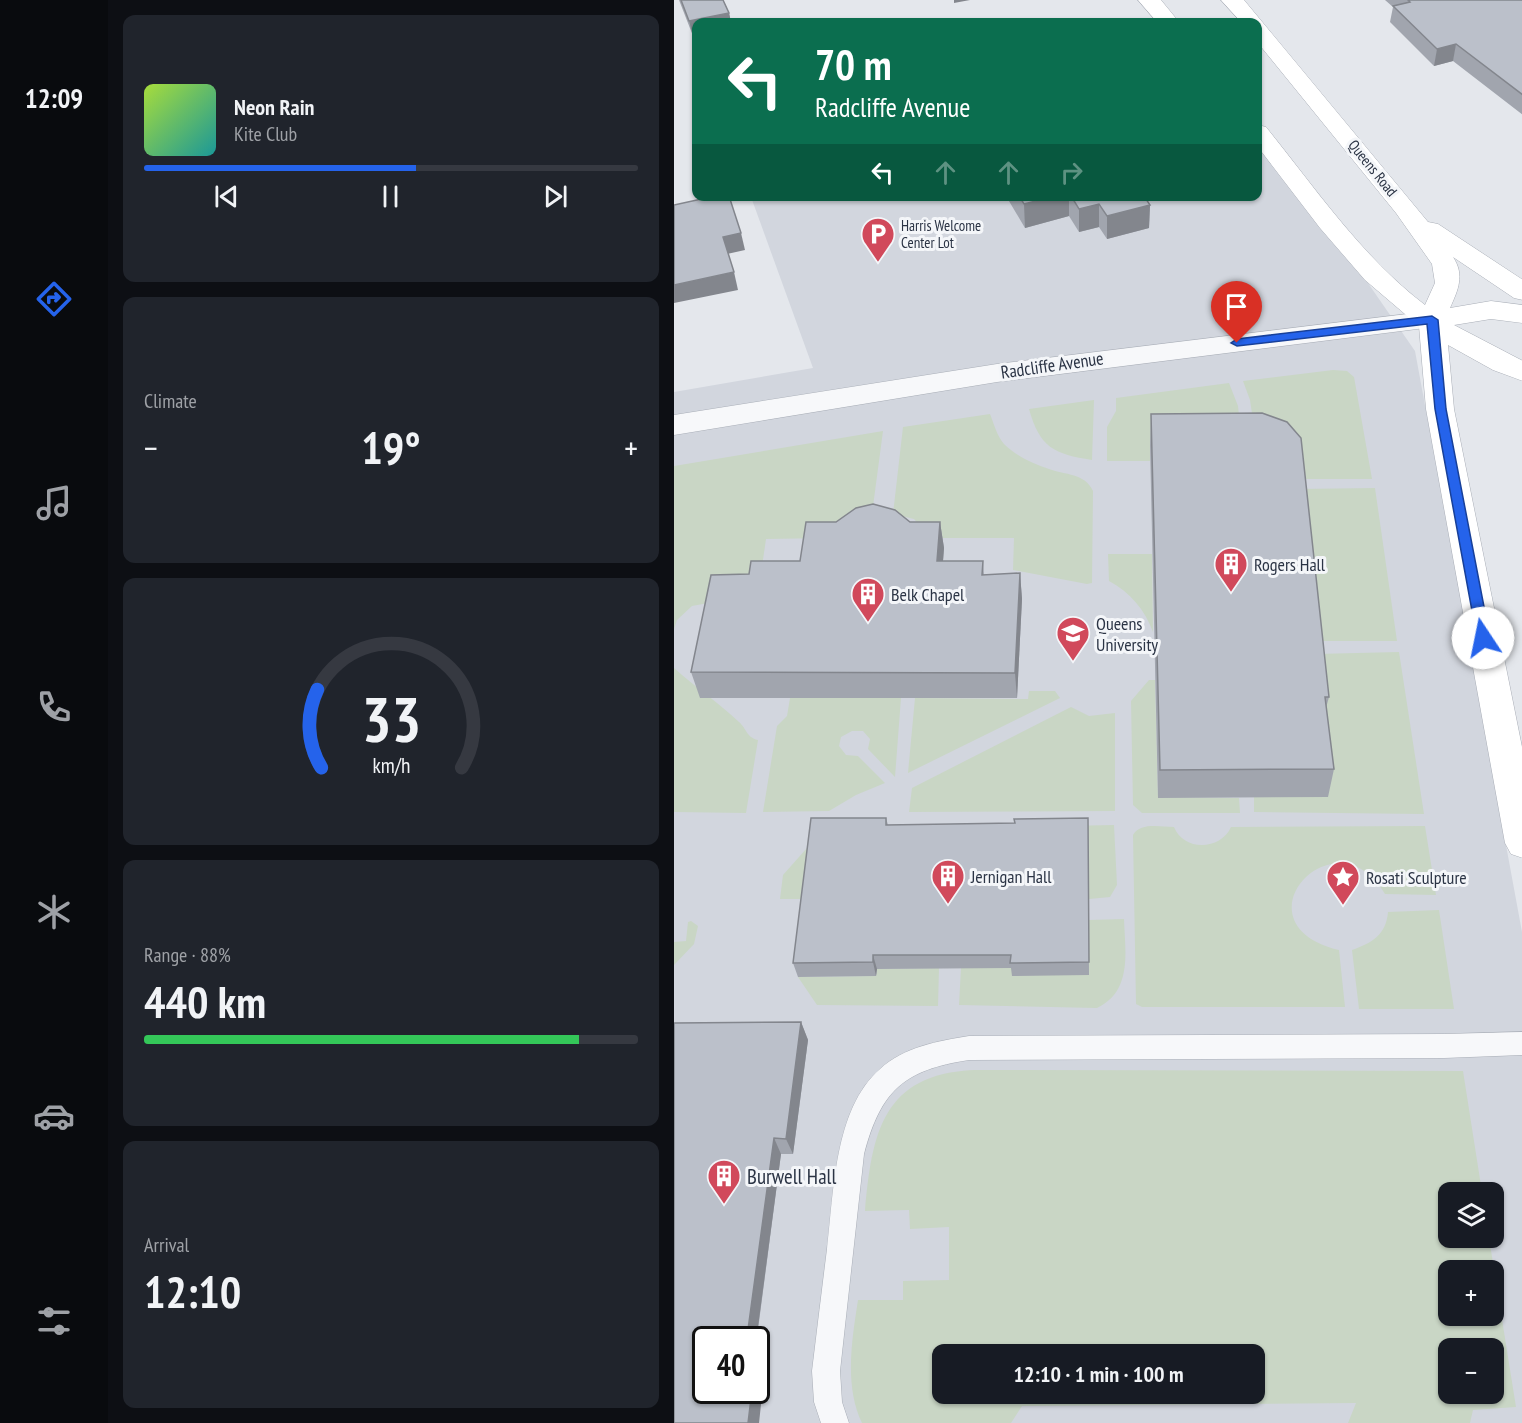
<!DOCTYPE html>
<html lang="en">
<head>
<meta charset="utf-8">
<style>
  body { margin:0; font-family:"PT Sans Narrow",sans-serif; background:#20242c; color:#f1f3f6; height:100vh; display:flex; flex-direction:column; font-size:22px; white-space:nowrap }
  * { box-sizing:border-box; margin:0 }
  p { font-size:20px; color:#9ea1a6 }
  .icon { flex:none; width:33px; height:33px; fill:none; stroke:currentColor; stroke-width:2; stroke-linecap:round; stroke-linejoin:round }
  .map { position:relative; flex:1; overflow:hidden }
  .side { display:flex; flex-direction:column; gap:15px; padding:15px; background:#0d0f14; width:566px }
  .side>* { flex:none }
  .guide { position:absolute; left:18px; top:18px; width:570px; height:183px; border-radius:12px; box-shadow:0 2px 4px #0004; background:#0b6e4f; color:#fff; overflow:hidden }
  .buttons { position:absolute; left:764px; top:1182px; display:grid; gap:12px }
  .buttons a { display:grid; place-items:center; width:66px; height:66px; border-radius:12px; background:#171b24; box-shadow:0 2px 4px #0004; font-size:30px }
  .speed { position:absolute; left:18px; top:1326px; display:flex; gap:12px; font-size:30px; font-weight:700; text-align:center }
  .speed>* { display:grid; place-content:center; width:78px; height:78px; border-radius:50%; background:#171b24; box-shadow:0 2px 4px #0004; line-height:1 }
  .speed .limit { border:3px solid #111; border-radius:9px; background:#fff; color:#111 }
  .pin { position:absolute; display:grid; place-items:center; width:51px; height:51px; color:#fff; margin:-62px -26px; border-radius:50% 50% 50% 0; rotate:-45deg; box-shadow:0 0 6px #0007 }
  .pin .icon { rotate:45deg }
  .me { position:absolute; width:66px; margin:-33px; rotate:349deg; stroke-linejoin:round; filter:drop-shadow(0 0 4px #0008) }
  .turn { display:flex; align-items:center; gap:21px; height:126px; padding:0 24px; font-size:27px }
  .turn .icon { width:78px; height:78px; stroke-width:2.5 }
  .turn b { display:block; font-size:42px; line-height:51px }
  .lanes { display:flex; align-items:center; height:57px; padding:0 24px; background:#0003; justify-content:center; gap:30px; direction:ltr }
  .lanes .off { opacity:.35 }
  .big { font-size:45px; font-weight:700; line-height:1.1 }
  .side .card { flex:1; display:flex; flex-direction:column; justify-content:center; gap:9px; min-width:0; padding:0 21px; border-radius:12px; background:#20242c }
  .side .dial { align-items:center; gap:0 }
  .dial svg { height:156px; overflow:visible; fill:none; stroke:#363941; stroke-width:7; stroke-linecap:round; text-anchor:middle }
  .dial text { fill:#f1f3f6; stroke:none }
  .song { display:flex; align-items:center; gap:18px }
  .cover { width:72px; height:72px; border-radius:9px; background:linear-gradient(135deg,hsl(80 70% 55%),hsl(180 70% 35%)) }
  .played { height:6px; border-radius:3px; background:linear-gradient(90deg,#2563eb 55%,#363941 55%) }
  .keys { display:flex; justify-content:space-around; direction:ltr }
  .heat { display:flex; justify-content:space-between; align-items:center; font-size:33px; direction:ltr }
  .charge { height:9px; border-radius:4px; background:linear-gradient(90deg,#34c759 88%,#363941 0) }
  .trip { position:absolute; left:258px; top:1344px; width:333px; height:60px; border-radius:12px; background:#171b24; box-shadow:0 2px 4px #0004; font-weight:700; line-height:60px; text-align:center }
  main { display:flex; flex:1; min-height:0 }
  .tab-bar { display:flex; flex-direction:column; width:108px; justify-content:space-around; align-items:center; background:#090b0e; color:#9ea1a6 }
  .tab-bar .icon { width:42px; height:42px }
  .tab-bar .active { color:#2563eb }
  .tab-bar b { font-size:27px; color:#f1f3f6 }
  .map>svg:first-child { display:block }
</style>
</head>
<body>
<main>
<nav class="tab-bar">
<b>12:09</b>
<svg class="icon active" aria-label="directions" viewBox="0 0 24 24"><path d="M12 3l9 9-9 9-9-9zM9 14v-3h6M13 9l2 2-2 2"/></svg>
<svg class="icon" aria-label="music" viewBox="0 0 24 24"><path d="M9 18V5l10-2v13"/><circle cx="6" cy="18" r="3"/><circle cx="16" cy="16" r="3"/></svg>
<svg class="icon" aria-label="phone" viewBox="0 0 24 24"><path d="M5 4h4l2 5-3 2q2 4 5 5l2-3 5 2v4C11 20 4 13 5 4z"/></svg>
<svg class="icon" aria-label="climate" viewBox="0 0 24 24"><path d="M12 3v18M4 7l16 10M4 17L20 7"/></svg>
<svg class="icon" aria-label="car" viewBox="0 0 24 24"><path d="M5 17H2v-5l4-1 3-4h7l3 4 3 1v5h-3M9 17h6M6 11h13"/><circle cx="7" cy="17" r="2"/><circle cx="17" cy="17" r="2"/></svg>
<svg class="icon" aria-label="filters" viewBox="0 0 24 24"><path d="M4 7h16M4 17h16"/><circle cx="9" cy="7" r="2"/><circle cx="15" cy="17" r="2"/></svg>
</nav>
<section class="side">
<div class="card">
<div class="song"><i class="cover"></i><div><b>Neon Rain</b><p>Kite Club</p></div></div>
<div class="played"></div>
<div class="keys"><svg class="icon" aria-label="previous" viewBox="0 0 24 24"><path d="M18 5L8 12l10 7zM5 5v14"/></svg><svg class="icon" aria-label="pause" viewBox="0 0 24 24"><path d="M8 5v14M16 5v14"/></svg><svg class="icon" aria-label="next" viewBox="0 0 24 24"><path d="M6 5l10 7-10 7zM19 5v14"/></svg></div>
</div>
<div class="card"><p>Climate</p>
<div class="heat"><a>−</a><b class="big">19°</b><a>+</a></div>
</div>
<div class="card dial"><svg viewBox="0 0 100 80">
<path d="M14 69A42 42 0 1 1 86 69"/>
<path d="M14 69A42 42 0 0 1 12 29" stroke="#2563eb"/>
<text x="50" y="56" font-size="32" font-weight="700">33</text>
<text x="50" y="72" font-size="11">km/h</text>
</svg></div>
<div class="card"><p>Range · 88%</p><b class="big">440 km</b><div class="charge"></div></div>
<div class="card"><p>Arrival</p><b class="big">12:10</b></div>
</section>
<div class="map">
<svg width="849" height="1423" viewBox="0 0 849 1423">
  <rect width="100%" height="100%" fill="#e4e7ec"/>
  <path fill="#d2d6de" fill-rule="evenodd" d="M584,147L687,273L741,351L848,932V1423H0V392L139,368L77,197L584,196ZM774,1192H819V1238H774ZM774,1270H819V1316H774ZM32,1340H82V1390H32ZM774,1348H819V1394H774ZM268,1354H580V1394H268Z"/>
  <g fill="#c9d6c5" fill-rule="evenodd">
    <path d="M659,370L673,371L680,377L698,479H622L583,447L576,400L569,381Z"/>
    <path d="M555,383L564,406L568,445H476V461H433V427L442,411V398Z"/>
    <path d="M420,400L418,460C380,454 366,448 355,409Z"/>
    <path d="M316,414C320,424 323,436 330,444C342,456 359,464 375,469C391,475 411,473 419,491L418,583L413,584L339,570L340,538H257L240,519L219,514L229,427Z"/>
    <path d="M209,431L198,514L155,538L92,539L85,587L45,601L18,606L3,620L0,629V466Z"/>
    <path d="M701,488L723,641H640L623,489Z"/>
    <path d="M434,554H478L479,632C471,610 456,592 435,581Z"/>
    <path d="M725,652L750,814L580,812V797L641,654Z"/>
    <path d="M0,668C21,687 45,703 65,722C73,729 72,737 84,740L72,813L0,812Z"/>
    <path d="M475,680H481L484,797L565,798L566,813H468L459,805L457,701Z"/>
    <path d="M355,691H381L386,698L234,773L241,698L354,699Z"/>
    <path d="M116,698H227L221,777L194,749L196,739L189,731H178L167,737L165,746L172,755L184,756L211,783L182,795L155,811L89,812L103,726L113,716Z"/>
    <path d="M397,707L415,716L441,713V811L235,812L238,788Z"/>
    <path d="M440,825L443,885L436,897L415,899L414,833L294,828Z"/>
    <path d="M751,826L762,895L711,894C661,809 557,924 665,950L671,1007H468L462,1004L459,835C466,822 487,827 500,827C510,852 547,850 557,827Z"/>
    <path d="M141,839L134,899H106L109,875Z"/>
    <path d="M765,910L780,1009H685L678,950C698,943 712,935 714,912Z"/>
    <path d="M450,919C451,951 459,991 423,1008L285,1005L287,968H338L414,920Z"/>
    <path d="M17,921L24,926L20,944L0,965V942L12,941L14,922Z"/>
    <path d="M265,968L264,1006L143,1005L124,977L202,976L203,969Z"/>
    <path d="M300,1070L789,1071L808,1192H774V1238H815L842,1407L799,1410L796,1423H674L682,1403L348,1406L337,1423H188C170,1386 178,1339 184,1300H229V1281L275,1280V1227L236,1229L235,1210L191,1211C198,1134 208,1074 300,1070ZM774,1270H819V1316H774ZM774,1348H819V1394H774ZM268,1354H580V1394H268Z"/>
  </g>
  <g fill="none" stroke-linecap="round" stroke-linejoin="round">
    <g stroke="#a9aeb7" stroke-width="1">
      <path id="lane" d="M849,1032V1055L770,1058L295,1060C230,1070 207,1090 190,1154L166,1371L168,1402L175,1423H147L140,1402L138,1371C143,1330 148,1289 153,1249C160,1192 160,1109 206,1069C230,1047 264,1041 295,1036L770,1034Z"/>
    </g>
    <g stroke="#a9aeb7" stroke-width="1">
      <path id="street" d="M758,311L767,314L771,320L767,326L323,382L0,435V415L323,364Z"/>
    </g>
    <g stroke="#a9aeb7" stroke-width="1">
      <g id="secondary">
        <path d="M464,0H487L505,22H483Z"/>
        <path d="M547,0H570L754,222L764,224L849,280V300L840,298L779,257C791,275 784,290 776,308L817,301L849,305V323L817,319L780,325L849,361V381L819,370L774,345L780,409L849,752V858L837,854L831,843L752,409L745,326L691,280L646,228L584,147V125L592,127C642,189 688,257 751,305L761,283L758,264L722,213L584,43V22H567Z"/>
      </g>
    </g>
    <use href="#lane" fill="#f7f8fa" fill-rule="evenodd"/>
    <use href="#street" fill="#f7f8fa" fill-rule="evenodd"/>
    <use href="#secondary" fill="#fff" fill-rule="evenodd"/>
  </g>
  <g fill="#a1a5ae">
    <path d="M5,0H49L55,13L57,22H22L19,36Z"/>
    <path d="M711,0H849V115L779,61L760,66L716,22L719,7Z"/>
    <path d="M332,196H470L476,205L475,228L433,239L425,227L405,232L395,216L351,228Z"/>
    <path d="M477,414L655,697L652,708L660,769L654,797L484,798L476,445Z"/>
    <path d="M162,522H266L270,548L269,561H309L310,575L346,573L348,599L343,698H26L17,672L75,574L126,561Z"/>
    <path d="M212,818L214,825L341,823L414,818L415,975L338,976L337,968L203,969L202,976L124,977L119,963Z"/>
    <path d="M127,1022L134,1040L119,1154H107L83,1337L93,1349L0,1423Z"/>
  </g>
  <g fill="#83868d">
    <path d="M280,0H296L280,3Z"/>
    <path d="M55,13L57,22H22V35L19,36L15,21Z"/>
    <path d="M782,44L779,61L760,66L763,49Z"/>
    <path d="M381,196H395V216L351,228L350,204Z"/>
    <path d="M425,204V227L405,232V209Z"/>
    <path d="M476,205L475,228L433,239V216Z"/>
    <path d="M67,233L71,250L53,254L49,237Z"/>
    <path d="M60,272L64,290L0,303V285Z"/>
    <path d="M266,522L270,548L267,587L263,561Z"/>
    <path d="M346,573L348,599L343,698L341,673Z"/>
    <path d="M199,955L203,969L202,976L199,962Z"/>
    <path d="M127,1022L134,1040L119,1154L112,1139Z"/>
    <path d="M100,1138L107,1154L82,1342L73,1337Z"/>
    <path d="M85,1337L93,1349L85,1423H74L78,1390H82V1356Z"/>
  </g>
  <g fill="#bbc0ca" stroke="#83868d" stroke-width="1.5">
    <path d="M7,0H49L55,13L15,21Z"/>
    <path d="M734,0H849V95L782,44L763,49L719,6L736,2Z"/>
    <path d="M41,196H55L67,233L49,237L60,272L0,285V205Z"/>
    <path d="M345,196H381L350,204Z"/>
    <path d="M397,196H470L476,205L433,216L425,204L405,209Z"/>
    <path d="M588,413L613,422L627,438L655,697H651L660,769L486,770L477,414Z"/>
    <path d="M199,504L221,510L236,522H266L263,561H309L308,575L346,573L341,673L17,672L37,575L75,574L77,561H126L132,522H162L182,508Z"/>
    <path d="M137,818H212V825L341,823L340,819L414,818L415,962L336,963L337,955H199V962L119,963Z"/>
    <path d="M127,1022L112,1139L100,1138L73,1337H85L82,1356V1340H32V1390H78L74,1423H0V1023Z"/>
  </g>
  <path fill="#2563eb" stroke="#184099" stroke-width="1.5" d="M758,316L764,320L772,409L816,638L809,643L803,638L761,409L753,324L563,346L557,343L563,339Z"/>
  <defs>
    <g id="parking-pin" transform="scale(1.725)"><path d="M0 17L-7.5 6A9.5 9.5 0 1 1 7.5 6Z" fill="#d1495b" stroke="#f4f6f9"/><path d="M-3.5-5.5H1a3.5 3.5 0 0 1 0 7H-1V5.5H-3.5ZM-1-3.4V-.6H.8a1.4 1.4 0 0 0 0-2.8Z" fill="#fff"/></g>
    <g id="building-pin" transform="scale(1.725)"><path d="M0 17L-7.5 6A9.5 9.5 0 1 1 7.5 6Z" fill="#d1495b" stroke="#f4f6f9"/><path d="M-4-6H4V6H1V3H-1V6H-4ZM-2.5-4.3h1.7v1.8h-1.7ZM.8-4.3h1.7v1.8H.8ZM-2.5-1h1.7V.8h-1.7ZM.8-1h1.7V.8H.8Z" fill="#fff"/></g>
    <g id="university-pin" transform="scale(1.725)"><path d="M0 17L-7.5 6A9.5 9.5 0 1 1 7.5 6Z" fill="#d1495b" stroke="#f4f6f9"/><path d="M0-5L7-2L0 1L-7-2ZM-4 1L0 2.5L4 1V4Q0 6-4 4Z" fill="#fff"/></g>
    <g id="sight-pin" transform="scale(1.725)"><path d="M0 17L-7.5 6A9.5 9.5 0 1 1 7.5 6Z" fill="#d1495b" stroke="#f4f6f9"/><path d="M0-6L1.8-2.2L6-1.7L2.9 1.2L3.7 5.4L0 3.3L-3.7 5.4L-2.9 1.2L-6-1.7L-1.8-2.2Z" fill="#fff"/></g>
  </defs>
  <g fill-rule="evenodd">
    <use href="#parking-pin" x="204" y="234"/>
    <use href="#building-pin" x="557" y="564"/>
    <use href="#building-pin" x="194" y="594"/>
    <use href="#university-pin" x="399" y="633"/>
    <use href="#building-pin" x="274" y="876"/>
    <use href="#sight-pin" x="669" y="877"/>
    <use href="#building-pin" x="50" y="1176"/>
  </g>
  <g text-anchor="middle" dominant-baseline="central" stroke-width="6" stroke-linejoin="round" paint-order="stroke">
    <g font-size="15" fill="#2b3445" stroke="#f4f6f9">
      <text transform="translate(699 168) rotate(51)">Queens Road</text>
    </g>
    <g font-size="15" fill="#2b3445" stroke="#f4f6f9" text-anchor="start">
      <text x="227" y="225">Harris Welcome<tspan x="227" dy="17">Center Lot</tspan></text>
    </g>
    <g font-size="18" fill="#2b3445" stroke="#f4f6f9">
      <text transform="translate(378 365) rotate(-8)">Radcliffe Avenue</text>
    </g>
    <g font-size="18" fill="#2b3445" stroke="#f4f6f9" text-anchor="start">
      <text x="580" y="564">Rogers Hall</text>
      <text x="217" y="594">Belk Chapel</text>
      <text x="422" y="623">Queens<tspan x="422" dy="21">University</tspan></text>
      <text x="297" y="876">Jernigan Hall</text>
      <text x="692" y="877">Rosati Sculpture</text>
    </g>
    <g font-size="21" fill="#2b3445" stroke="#f4f6f9" text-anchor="start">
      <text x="73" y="1176">Burwell Hall</text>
    </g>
  </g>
</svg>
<div class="buttons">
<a><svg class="icon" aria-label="layers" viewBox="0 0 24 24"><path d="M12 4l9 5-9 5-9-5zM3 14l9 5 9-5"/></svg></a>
<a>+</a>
<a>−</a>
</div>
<div class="speed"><div class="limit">40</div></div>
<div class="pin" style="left:563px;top:343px;background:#d93025"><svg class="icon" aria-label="arrive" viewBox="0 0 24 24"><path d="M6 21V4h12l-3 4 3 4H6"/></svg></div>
<svg class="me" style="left:809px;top:638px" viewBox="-20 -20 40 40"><circle r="19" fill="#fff"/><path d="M0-13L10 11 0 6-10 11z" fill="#2563eb"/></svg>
<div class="trip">12:10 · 1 min · 100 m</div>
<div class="guide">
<div class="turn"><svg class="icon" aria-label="left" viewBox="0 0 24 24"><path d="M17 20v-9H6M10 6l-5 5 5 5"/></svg><div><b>70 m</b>Radcliffe Avenue</div></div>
<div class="lanes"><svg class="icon" aria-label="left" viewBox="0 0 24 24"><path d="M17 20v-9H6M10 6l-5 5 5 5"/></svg><svg class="icon off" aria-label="ahead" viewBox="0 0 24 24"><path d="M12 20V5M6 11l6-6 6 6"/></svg><svg class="icon off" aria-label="ahead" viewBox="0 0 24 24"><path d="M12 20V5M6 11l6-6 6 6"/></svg><svg class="icon off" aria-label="right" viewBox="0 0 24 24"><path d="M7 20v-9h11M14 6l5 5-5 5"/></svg></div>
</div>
</div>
</main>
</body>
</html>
